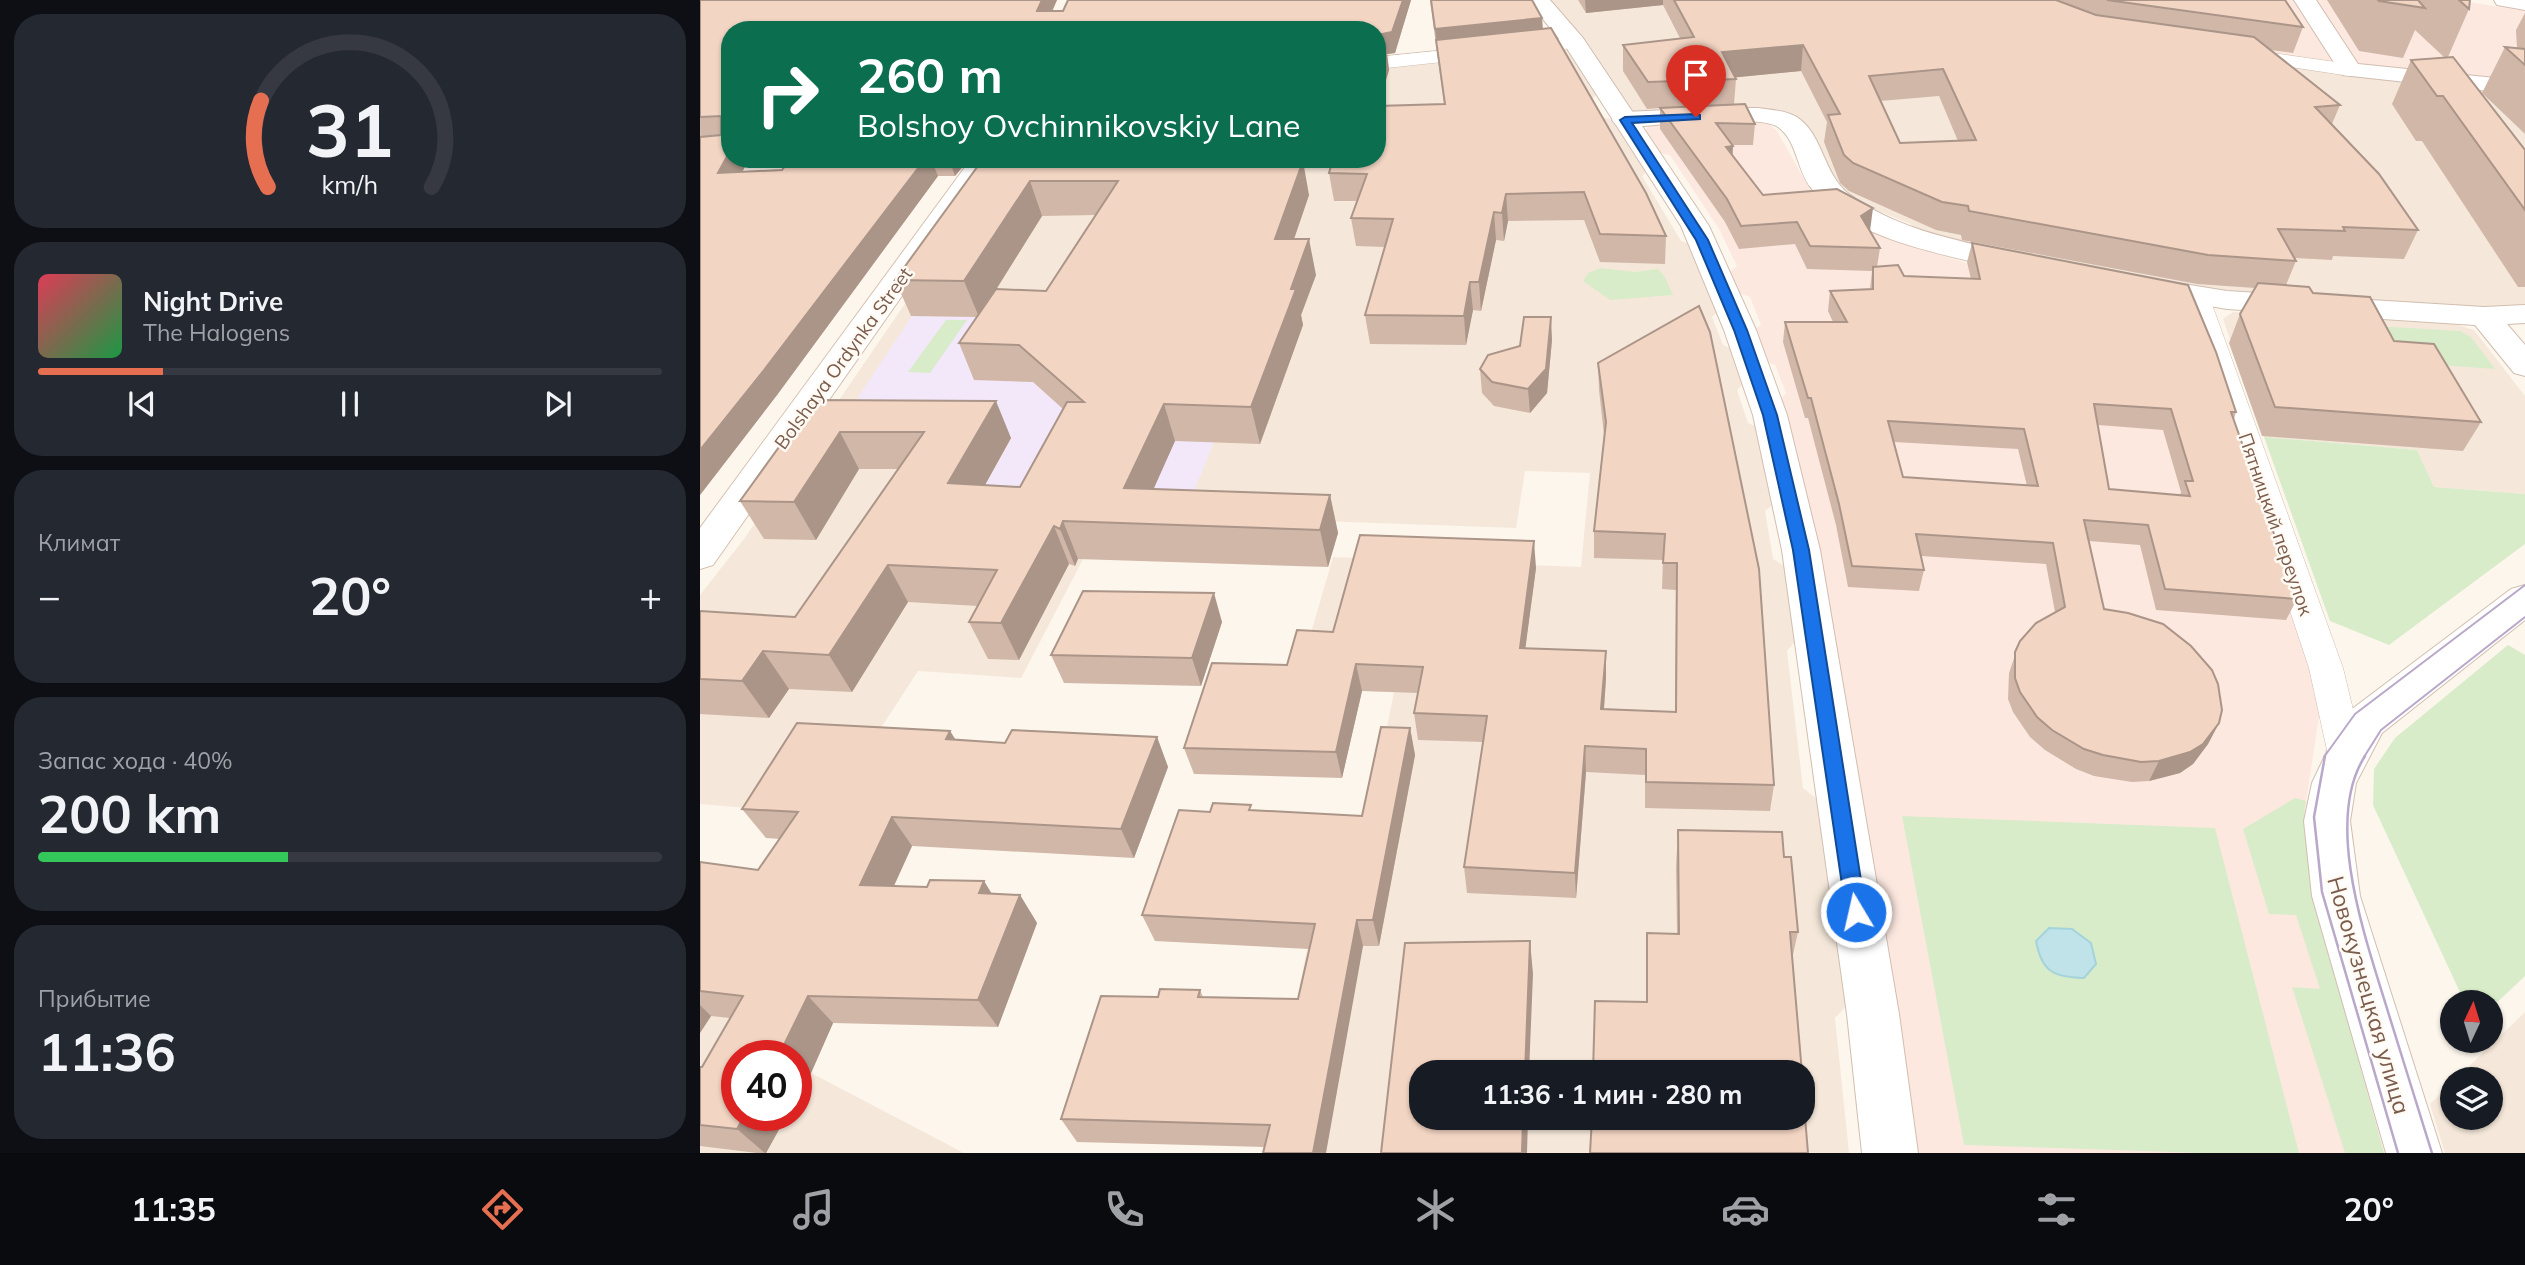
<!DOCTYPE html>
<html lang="ru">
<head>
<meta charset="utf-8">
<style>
  body { margin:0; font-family:Mulish,sans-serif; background:#242831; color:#f1f3f6; height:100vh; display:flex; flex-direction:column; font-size:26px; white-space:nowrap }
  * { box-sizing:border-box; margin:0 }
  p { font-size:23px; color:#9ea1a6 }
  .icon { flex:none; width:38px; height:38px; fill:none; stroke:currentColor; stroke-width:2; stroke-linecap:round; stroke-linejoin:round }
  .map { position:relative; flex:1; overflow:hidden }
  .sheet { display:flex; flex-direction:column; gap:14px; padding:14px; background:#0d0f14; width:700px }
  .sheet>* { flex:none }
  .banner { position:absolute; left:21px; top:21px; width:665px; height:147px; border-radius:28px; box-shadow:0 2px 5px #0004; background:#0b6e4f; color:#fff; overflow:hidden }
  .needle { width:46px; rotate:4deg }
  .buttons { position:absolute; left:1740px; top:990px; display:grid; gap:14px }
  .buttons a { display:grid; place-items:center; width:63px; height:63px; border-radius:50%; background:#171b24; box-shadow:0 2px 5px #0004; font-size:35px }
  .speed { position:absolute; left:21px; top:1040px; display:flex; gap:14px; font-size:35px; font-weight:700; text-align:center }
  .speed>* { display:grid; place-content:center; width:91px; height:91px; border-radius:50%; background:#171b24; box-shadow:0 2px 5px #0004; line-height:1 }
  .speed .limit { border:10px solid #d22; background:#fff; color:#111 }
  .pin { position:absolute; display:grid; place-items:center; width:60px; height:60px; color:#fff; margin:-72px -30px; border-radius:50% 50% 50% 0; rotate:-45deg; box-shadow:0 0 7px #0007 }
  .pin .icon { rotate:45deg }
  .me { position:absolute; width:77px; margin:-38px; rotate:351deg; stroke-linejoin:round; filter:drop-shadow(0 0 5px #0008) }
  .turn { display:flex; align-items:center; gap:24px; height:147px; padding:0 21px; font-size:32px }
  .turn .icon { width:91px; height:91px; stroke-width:2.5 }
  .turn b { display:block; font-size:49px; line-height:60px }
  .big { font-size:52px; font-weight:700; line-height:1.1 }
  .sheet .tile { flex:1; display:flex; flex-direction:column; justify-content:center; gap:10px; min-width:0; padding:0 24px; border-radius:28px; background:#242831 }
  .sheet .dial { align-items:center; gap:0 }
  .dial svg { height:182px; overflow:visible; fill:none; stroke:#363941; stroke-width:7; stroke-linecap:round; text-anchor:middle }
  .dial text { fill:#f1f3f6; stroke:none }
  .song { display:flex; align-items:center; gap:21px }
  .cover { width:84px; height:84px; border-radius:10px; background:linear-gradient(135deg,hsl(350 70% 55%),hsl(140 70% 35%)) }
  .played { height:7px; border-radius:4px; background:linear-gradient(90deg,#e76f51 20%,#363941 20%) }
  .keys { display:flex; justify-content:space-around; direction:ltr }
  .heat { display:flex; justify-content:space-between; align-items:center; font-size:38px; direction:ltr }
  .charge { height:10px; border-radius:5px; background:linear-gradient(90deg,#34c759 40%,#363941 0) }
  .trip { position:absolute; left:709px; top:1060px; width:406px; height:70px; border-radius:28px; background:#171b24; box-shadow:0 2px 5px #0004; font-weight:700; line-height:70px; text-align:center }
  .menu { display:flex; height:112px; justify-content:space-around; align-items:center; background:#090b0e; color:#9ea1a6 }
  .menu .icon { width:49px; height:49px }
  .menu .current { color:#e76f51 }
  .menu b { font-size:32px; color:#f1f3f6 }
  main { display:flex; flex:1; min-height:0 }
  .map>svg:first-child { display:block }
</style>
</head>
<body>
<main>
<section class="sheet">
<div class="tile dial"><svg viewBox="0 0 100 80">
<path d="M14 69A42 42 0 1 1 86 69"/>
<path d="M14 69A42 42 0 0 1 11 31" stroke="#e76f51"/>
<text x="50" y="56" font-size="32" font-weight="700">31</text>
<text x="50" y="72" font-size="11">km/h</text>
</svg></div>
<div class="tile">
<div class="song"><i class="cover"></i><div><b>Night Drive</b><p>The Halogens</p></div></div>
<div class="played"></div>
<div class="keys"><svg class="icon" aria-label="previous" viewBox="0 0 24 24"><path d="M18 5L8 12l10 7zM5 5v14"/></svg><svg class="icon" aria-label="pause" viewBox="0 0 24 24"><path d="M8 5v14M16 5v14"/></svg><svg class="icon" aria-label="next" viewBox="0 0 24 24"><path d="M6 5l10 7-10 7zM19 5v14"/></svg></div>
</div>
<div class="tile"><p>Климат</p>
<div class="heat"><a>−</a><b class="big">20°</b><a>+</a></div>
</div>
<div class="tile"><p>Запас хода · 40%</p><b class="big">200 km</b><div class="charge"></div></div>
<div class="tile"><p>Прибытие</p><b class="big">11:36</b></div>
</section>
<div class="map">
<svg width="1825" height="1153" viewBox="0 0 1825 1153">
  <rect width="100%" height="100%" fill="#fdf6ec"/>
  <g fill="#f5e8da" fill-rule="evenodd">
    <path d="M850,0H1325L1785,89L1790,101L1825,134V306L1775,308L1546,296L1302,256L1212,230L1211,224L1173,209L1142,190L1133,181L1106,125L1095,114L1074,109L943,113L931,111Z"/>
    <path d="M862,49L869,50L897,94L892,99L902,117L911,119L948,170L942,176L981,241L992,245L1019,310L1012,317L1023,345L1034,350L1045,382L1037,390L1048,423L1060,428L1075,503L1065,511L1073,559L1086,567L1098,638L1087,651L1103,788L1118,800L1149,1003L1135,1018L1149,1153H567L618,893H654L694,692L595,688L633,557L881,567L890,473L825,471L816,528L561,519H404L321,678L218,671L177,734L46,808L0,804V595L44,539L282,191L536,159H677V66ZM721,1073H1102V1118H721Z"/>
    <path d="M1533,312L1755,324L1774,330L1825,396V494L1734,487L1717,450L1564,437L1523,319Z"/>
    <path d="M0,888L190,895L111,1073L264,1153H0ZM37,1055H96V1115H37Z"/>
    <path d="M1825,1012V1153H1745L1730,1104L1752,1083V1118H1790V1080H1755Z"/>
  </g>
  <g fill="#fde8e0">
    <path d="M1341,0H1756L1825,11V85L1700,71L1406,32Z"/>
    <path d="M1054,121L1069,124L1077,131L1112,193L1192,239L1269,264L1483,307L1622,697L1604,815L1612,891L1684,1153H1216L1079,401L1086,393L1075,365L1066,362L1053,331L1061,325L1050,297L1039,293L1030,272L1037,266L1019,229L970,155L960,153L944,131L950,125Z"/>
  </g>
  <path fill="#f3e8fa" d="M570,303L481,523L265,521L311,439L132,437L212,316L279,317Z"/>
  <g fill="#d8ecc9">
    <path d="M901,268L935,272L958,269L965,277L973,295L910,300L883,281L888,273Z"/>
    <path d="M246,320H267L230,373L208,372Z"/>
    <path d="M1676,326L1760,331L1771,337L1795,369L1696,362Z"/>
    <path d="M1564,437L1717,450L1734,487L1825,494V544L1689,645L1630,621Z"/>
    <path d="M1808,645L1825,655V976L1790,1009V1003H1765L1673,805L1674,769L1695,738Z"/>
    <path d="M1595,798L1606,801L1604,815L1612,891L1684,1153H1645L1592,987L1620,989L1596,915L1569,914L1543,829Z"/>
    <path d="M1202,816L1515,828L1599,1153H1505L1264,1145Z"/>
  </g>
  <path fill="#bfe3e8" stroke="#a5d3da" stroke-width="2" d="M1349,928L1372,929L1391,943L1396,964L1384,978C1353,977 1342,972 1336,941Z"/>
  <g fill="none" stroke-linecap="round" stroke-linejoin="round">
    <g stroke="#d1beb0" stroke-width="1">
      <g id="pedestrian">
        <path d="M875,37L884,43L882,47L677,69V57Z"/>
        <path d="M1544,49L1650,64L1660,70L1650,76L1537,59L1535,55L1537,51Z"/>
        <path d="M1497,289L1506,291L1509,296L1643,668L1664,755L1659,765L1646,769L1633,765L1628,755L1609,668L1485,296L1488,291Z"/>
      </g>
    </g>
    <g stroke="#d1beb0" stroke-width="2">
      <g id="minor">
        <path d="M1594,0H1616L1658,64L1825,81V95L1642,75Z"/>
        <path d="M1058,108C1070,110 1084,110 1095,116C1123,132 1123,175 1149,194C1201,233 1268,242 1329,257L1334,263L1329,269C1312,273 1294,267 1278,263C1222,250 1148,234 1111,188C1097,171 1097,140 1078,127C1058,114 953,125 925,128L916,125L912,120L916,115L925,112L1010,108Z"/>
        <path d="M1440,277L1527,291L1784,307L1825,305V323L1807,324L1825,345V376L1814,373L1775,325L1527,309L1429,292L1425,286L1429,280Z"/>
        <path d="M1825,585V620L1682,733L1656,783L1650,821L1660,896L1742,1153H1686L1612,896L1604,821L1612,783L1631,743L1652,709L1811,589Z"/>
      </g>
    </g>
    <g stroke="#d1beb0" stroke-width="2">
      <g id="tertiary">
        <path d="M827,0H850L883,38L1009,226L1056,330L1087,415L1120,550L1199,1014L1218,1153H1162L1147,1014L1082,550L1053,415L1024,330L981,226L866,47Z"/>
        <path d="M1794,0H1825V10L1797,5Z"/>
      </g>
    </g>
    <g stroke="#d6c0b0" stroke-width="2">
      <path id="secondary" d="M271,159H298L13,565L0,569V528Z"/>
    </g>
    <use href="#pedestrian" fill="#fff" fill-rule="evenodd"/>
    <use href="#minor" fill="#fff" fill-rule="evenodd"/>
    <use href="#tertiary" fill="#fff" fill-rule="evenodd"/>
    <use href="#secondary" fill="#fff" fill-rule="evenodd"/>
    <g stroke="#b9a8c9" stroke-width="2">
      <path d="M1624,757L1655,714L1825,585"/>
      <path d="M1664,757L1681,730L1825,617"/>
    </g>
    <g stroke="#b9a8c9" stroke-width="2.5">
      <path d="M1625,756L1614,817L1622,892L1698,1153"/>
      <path d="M1665,756C1622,823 1668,945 1689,1015C1703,1061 1718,1107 1732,1153"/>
    </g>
  </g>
  <g fill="#d1b7a8" fill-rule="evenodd">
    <path d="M0,0H357L352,11H363L368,0H711L695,53L687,54L689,70L685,83H677V30H30L42,172L82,170L90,159H269L255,176H238L77,395L0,495Z"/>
    <path d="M730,0H832L842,18L843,29L966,236L965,264L900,262L884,220L808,221L804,241L796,240L781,311L773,310L766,345L670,344L665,315L685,247L656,246L651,218L657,201H634L629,173L744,104Z"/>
    <path d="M878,0H1585L1603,27L1593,53L1570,50L1640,105L1632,124L1718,230L1704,259L1633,256L1632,260L1595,258L1596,261L1586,285L1613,293L1694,341L1781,422L1763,451L1562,436L1529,343L1540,314L1555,288L1497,284L1262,240L1261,235L1236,230L1149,191L1140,183L1124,142L1127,122L1101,71L1034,77L1036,79L1034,104L1055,124L1053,145H1032V155L1063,195L1169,231L1180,248L1177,267L1204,276L1271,279L1267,262L1272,243L1536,412L1534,419L1597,599L1586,620L1456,610L1440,545L1389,541L1404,609L1519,723L1508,744L1493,764L1480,773L1449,781L1432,782L1394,776L1376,769L1345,750L1330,737L1313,712L1308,699L1309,673L1320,641L1355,612L1346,564L1221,556L1224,570L1219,591L1148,587L1136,525L1108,418H1105L1083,342L1085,322H1133L1128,311L1130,291L1170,289L1172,271L1107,269L1095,244L1039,249L1025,222L960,129V108L947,109L923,71V45L980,38L963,5L886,13ZM1239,96L1258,141L1200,143L1180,101ZM1398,425L1463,430L1481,492L1480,495L1409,489ZM1194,442L1318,449L1327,486L1203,477Z"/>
    <path d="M1627,0H1770L1769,9L1748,57L1825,150V287H1818L1722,141H1716L1692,104L1711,60L1744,57L1715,30L1703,58L1659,51Z"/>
    <path d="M1825,13V134L1782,93L1805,47L1817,48L1816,30Z"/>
    <path d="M283,159L609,195L594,239L616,275L601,315L603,325L560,444L475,441L453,489L630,495L638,533L628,567L378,559L375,566L369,564L319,660L288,659L269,622L278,606L208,602L152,692L89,689L69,718L0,714V611L95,617L198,469H159L116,540L64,539L40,501L113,400L311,438L285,485L320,487L363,409L333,382L274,380L259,343L277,317L211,316L195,280ZM396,215L346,291L296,289L342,216Z"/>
    <path d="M852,340L847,393L830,413L794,406L782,393L780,369Z"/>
    <path d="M898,363L1074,785L1070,811L945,808V775L886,772L876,898L767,893L764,867L783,742L718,740L714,713L718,693L662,691L642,778L494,774L484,748L587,665L633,632L836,568L825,648L906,651V678L904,709L975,712L976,590L962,589L963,560L894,558V531L904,435L899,390Z"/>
    <path d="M522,622L501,686L364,683L351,655Z"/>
    <path d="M710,728L715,755L679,946H663L565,1147L377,1142L361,1119L458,997L500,990L503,997L598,999L609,949L455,941L442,915L510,812L553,810L662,816Z"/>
    <path d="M250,731L256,740L305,743L457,737L468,767L434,858L212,846L194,886L292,894L320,895L337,923L298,1027L133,1023L111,1073L96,1099V1055L37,1115H87L66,1153H57L0,1146V1067H2L30,1018L11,1016L0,1033V862L58,870L80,839L66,838L42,809Z"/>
    <path d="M978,830L1084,857L1098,932L1092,959L946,1002L947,933L977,934L976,867Z"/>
  </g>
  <g fill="#aa9588">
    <path d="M342,0H357L344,30L337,11Z"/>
    <path d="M703,0H711L695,53L687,54L689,70L685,83L682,61L677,56V35Z"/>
    <path d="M885,0H963V5L886,13Z"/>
    <path d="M842,18L843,38L737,48L735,29Z"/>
    <path d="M1103,45L1101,71L1020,79L1022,52Z"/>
    <path d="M1033,146L1032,168L1026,147Z"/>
    <path d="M30,151V159H49L30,196L18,173Z"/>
    <path d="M225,159H231L238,176L77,395L0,495V450Z"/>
    <path d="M249,159H269L255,176Z"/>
    <path d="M603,161L609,195L582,274L575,239Z"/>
    <path d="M330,181L342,216L279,317L264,281Z"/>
    <path d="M806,194L808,221L804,241L802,213Z"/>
    <path d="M1173,208L1170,231L1161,216Z"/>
    <path d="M794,212L796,240L781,311L779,282Z"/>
    <path d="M609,239L616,275L601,315L603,325L560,444L551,407L591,289Z"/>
    <path d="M770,282L773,310L766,345L764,316Z"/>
    <path d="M851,317L852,340L847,393L830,413L828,389Z"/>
    <path d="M296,401L311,438L265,521L248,483Z"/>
    <path d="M464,404L475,441L438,524L424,488Z"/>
    <path d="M140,432L159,469L116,540L94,502Z"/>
    <path d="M630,495L638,533L628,567L620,530Z"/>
    <path d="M363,521L378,559L375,566L360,529Z"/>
    <path d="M354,526L369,564L319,660L301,623Z"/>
    <path d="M834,541L836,568L822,674L820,648Z"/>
    <path d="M188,565L208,602L152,692L129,655Z"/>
    <path d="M514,593L522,622L501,686L492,658Z"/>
    <path d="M63,651L89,689L69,718L42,681Z"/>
    <path d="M906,651V678L902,736L901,709Z"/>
    <path d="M656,664L662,691L642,778L636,752Z"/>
    <path d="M1519,723L1508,744L1493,764L1480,773L1449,781L1459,761Z"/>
    <path d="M710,728L715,755L679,946L673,920Z"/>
    <path d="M250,731L268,761L246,739Z"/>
    <path d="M457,737L468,767L434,858L421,829Z"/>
    <path d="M885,746L886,772L876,898L875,873Z"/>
    <path d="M192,817L212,846L181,914L160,885Z"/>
    <path d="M284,881L302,910L279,893Z"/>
    <path d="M320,895L337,923L298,1027L278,1000Z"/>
    <path d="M657,920L663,946L626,1153H613Z"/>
    <path d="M830,941L833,974L829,1073H825Z"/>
    <path d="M108,996L133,1023L111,1073L96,1099V1055H79Z"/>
    <path d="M0,1005L11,1016L0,1033Z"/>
    <path d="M45,1115H87L66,1153H65L37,1129Z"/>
    <path d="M823,1118H828L827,1153H822Z"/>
  </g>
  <g fill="#f3d5c3" stroke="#aa9588" stroke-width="2" fill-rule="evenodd">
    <path d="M0,0H342L337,11H363L368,0H703L692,32L677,35V30H30V151L18,173L82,170L90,159H225L64,370L0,450V137L21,135V116L0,117Z"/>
    <path d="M731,0H832L842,18L735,29Z"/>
    <path d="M974,0H1356L1396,15L1554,37L1640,105L1615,107L1679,174L1718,230L1643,227L1645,231L1578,229L1596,261L1508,255L1269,211L1268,206L1242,202L1153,163L1144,155L1128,115L1140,114L1103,45L1022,52L1036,79L948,82L923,45L994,37ZM1243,69L1276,140L1200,143L1169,76Z"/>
    <path d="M1407,0H1585L1603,27Z"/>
    <path d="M1678,0H1718L1725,8L1679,1Z"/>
    <path d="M1759,0H1770L1769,9Z"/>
    <path d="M851,28L946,193L966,236L900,234L884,192L806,194L802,213L794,212L779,282H770L764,316L665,315L693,219L651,218L667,174L629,173L633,159H677V106L745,104L736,40Z"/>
    <path d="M1805,47L1825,49V65Z"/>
    <path d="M686,49L682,61L677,62V50Z"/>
    <path d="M1753,57L1825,150V210L1743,96H1737L1711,60Z"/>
    <path d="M1045,104L1055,124L1016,123L1033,146L1026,147L1063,195L1137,189L1173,208L1161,216L1180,248L1110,246L1097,222L1041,226L1027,199L960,108Z"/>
    <path d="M283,159H579L603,161L575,239H609L591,289H596L551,407L464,404L424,488L630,495L620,530L363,521L360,529L354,526L301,623L269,622L297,570L188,565L129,655L63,651L42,681L0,679V611L95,617L224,432H140L94,502L40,501L113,400L296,401L248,483L320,487L367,402H384L319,345L259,343L296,289L346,291L418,181H330L264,281L195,280Z"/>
    <path d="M1272,243L1488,285L1516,352L1536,412H1531L1597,599L1465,589L1448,525L1384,520L1404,609L1428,613L1463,624L1491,646L1512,670L1518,684L1522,710L1519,723L1503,744L1490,752L1459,761L1441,762L1403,755L1384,749L1352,730L1337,717L1320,692L1315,678V652L1320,641L1336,623L1365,607L1353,543L1216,534L1224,570L1152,566L1139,504L1111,398H1108L1085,322H1147L1130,291L1173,289V267L1198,265L1204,276L1280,279ZM1394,404L1471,409L1493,481H1485L1490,496L1409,489ZM1188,421L1324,429L1338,486L1203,477Z"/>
    <path d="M1558,283L1609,287L1613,293L1670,297L1694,341L1734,344L1781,422L1575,407L1540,314Z"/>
    <path d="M999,306L1010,332L1059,569L1074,785L946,782V749L885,746L875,873L764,867L787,716L714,713L723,667L656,664L636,752L484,748L512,663L587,665L597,630L633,632L660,535L834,541L820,648L906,651L901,709L976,712L977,563H963L965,534L894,531L906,422L898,363Z"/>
    <path d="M824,317H851L846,369L828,389L792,382L780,369L788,355L820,346Z"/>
    <path d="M383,591L514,593L492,658L351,655Z"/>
    <path d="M97,723L250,731L246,739L305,743L312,730L457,737L421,829L192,817L160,885L227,887L230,880L284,881L279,893L320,895L278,1000L108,996L79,1055H37V1115H45L37,1129L0,1125V1067H2L43,996L0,991V862L58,870L98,812L42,809Z"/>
    <path d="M681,727L710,728L673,920H657L613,1153H563L570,1125L361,1119L401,996L458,997L460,989L500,990L498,997L598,999L615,924L442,915L479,810L510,812L513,803L551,805L549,810L662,816Z"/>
    <path d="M978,830L1082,832L1084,857H1091L1098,932H1090L1102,1073H893L895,1001L947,1002V933L979,934Z"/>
    <path d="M830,941L825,1073H721V1118H823L822,1153H681L705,943Z"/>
    <path d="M1102,1081L1108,1153H890L892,1118H1102Z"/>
  </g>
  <path fill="#1a73e8" stroke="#114b97" stroke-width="2" d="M996,114L1000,115V119L932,123L1008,240L1047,330L1077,415L1109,550L1166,912L1163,918L1156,921L1149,918L1146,912L1093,550L1063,415L1034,330L996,240L920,120L925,117Z"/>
  <g text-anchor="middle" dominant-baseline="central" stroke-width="5" stroke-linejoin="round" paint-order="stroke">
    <g font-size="19" fill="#7a5c4d" stroke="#fffaf3">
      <text transform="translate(143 358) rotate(-54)">Bolshaya Ordynka Street</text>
      <text transform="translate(1576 524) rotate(71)">Пятницкий переулок</text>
    </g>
    <g font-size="23" fill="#7a5c4d" stroke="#fffaf3">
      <text transform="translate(1669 995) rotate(74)">Новокузнецкая улица</text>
    </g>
  </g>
</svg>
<div class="buttons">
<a><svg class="needle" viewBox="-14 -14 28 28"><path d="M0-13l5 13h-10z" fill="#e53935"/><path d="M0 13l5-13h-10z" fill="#9ea1a6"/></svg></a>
<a><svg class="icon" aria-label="layers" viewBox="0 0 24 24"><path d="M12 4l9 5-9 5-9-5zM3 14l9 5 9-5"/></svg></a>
</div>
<div class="speed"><div class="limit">40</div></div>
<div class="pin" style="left:996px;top:117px;background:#d93025"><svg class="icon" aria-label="arrive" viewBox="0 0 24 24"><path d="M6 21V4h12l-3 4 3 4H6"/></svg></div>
<svg class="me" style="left:1156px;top:912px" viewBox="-20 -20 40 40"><circle r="17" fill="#1a73e8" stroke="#fff" stroke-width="3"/><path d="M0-11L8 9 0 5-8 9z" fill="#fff"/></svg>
<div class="trip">11:36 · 1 мин · 280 m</div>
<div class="banner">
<div class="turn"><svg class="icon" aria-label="right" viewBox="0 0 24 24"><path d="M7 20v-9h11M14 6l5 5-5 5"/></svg><div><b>260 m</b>Bolshoy Ovchinnikovskiy Lane</div></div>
</div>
</div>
</main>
<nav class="menu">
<b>11:35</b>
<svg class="icon current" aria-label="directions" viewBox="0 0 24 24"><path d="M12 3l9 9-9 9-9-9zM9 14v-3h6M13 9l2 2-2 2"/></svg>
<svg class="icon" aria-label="music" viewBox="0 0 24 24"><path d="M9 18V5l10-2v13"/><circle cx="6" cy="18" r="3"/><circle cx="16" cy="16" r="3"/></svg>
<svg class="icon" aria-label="phone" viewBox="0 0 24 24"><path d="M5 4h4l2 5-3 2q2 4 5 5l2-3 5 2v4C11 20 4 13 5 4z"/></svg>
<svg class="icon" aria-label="climate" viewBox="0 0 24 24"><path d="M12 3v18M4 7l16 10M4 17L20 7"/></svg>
<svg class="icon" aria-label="car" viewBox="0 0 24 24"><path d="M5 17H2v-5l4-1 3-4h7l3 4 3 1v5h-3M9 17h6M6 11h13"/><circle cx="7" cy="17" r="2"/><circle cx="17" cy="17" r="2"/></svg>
<svg class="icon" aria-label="filters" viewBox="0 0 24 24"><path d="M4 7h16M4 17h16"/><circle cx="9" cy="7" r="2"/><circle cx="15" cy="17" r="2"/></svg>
<b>20°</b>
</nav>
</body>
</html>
